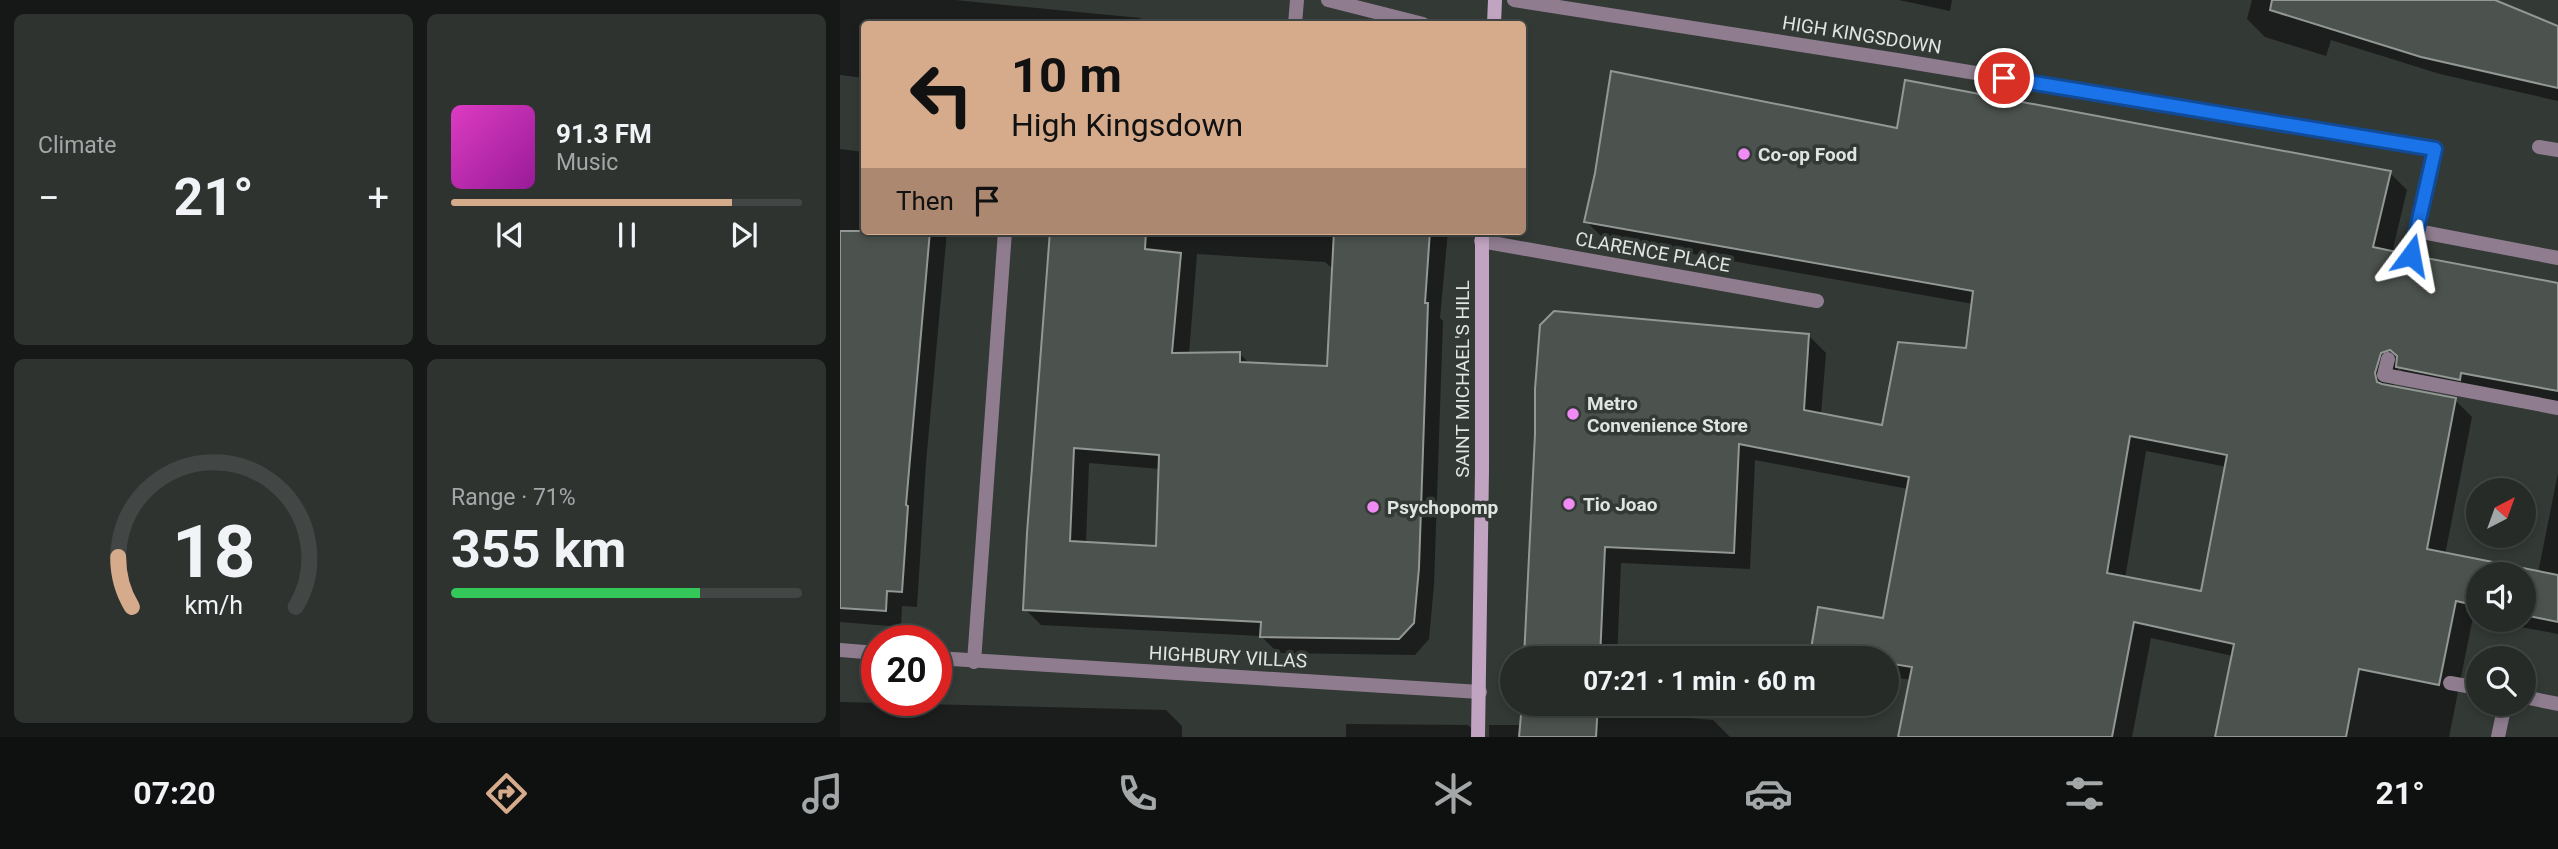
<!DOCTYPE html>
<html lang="en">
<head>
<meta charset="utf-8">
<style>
  body { margin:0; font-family:Roboto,sans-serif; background:#2e3330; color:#f1f3f6; height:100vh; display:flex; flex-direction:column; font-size:26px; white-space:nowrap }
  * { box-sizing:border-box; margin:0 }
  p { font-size:23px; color:#a4a7a8 }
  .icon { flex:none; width:38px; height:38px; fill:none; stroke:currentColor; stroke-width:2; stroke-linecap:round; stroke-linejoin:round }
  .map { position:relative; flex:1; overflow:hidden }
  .drawer { display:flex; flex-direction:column; gap:14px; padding:14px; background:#151816; width:840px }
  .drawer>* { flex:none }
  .top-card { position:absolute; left:21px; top:21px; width:665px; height:214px; border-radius:7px; box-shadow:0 4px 10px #0003,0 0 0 2px #424745; background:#d6ab8b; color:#111; overflow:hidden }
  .needle { width:46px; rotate:41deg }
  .buttons { position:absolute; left:1626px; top:478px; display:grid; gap:14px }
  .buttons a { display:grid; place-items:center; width:70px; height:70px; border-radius:50%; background:#262b28; box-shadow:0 4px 10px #0003,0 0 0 2px #424745; font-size:35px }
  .speed { position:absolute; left:21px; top:625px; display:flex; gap:14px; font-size:35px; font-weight:700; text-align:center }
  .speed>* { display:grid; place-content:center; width:91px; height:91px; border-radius:50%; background:#262b28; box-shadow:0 4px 10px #0003,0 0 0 2px #424745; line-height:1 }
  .speed .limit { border:10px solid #d22; background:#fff; color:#111 }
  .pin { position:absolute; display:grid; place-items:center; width:60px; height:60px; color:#fff; margin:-30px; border:4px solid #fff; border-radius:50%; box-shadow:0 2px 7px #0007 }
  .me { position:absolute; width:77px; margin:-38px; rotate:13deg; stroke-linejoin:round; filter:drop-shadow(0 0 5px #0008) }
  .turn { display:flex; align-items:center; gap:24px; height:147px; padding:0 35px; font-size:32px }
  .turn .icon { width:91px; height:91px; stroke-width:2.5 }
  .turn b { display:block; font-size:49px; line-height:60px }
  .then { display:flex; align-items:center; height:66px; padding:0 35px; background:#0003; gap:14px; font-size:26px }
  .big { font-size:52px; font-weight:700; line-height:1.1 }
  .drawer .widget { flex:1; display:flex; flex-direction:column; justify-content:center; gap:10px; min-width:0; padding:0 24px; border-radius:10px; background:#2e3330 }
  .drawer .dial { align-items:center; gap:0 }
  .dial svg { height:182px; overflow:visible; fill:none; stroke:#424745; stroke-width:7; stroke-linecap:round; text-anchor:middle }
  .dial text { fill:#f1f3f6; stroke:none }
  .song { display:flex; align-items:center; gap:21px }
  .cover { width:84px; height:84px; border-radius:10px; background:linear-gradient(135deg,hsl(310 70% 55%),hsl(300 70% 35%)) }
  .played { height:7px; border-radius:4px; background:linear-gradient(90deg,#d6ab8b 80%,#424745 80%) }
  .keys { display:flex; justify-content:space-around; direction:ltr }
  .heat { display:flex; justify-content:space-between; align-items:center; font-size:38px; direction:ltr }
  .charge { height:10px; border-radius:5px; background:linear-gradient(90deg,#34c759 71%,#424745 0) }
  .drawer .tiles { flex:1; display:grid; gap:14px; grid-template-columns:repeat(2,1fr) }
  .trip { position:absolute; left:660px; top:646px; width:399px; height:70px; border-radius:35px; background:#262b28; box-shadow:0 4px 10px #0003,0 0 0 2px #424745; font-weight:700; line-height:70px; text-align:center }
  .tab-bar { display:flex; height:112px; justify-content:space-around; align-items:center; background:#0f1110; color:#a4a7a8 }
  .tab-bar .icon { width:49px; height:49px }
  .tab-bar .current { color:#d6ab8b }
  .tab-bar b { font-size:32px; color:#f1f3f6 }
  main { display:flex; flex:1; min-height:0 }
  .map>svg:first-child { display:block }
</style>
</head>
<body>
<main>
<section class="drawer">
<div class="tiles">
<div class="widget"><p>Climate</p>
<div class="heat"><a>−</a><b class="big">21°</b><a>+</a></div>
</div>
<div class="widget">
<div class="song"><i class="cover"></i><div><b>91.3 FM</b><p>Music</p></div></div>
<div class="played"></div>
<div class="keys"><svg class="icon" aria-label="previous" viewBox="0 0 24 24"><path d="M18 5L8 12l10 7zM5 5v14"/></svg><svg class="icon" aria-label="pause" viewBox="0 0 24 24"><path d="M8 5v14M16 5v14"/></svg><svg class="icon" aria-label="next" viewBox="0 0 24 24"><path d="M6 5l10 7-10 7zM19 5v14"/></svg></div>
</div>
<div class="widget dial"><svg viewBox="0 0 100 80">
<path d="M14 69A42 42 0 1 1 86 69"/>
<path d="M14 69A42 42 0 0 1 8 47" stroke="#d6ab8b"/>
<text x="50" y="56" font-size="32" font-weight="700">18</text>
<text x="50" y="72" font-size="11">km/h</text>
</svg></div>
<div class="widget"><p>Range · 71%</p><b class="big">355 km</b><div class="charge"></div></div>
</div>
</section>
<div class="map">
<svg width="1718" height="737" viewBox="0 0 1718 737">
  <rect width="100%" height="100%" fill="#333935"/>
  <g fill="#0007" fill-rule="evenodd">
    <path d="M0,0H115L300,18L306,24H24V78L0,75Z"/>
    <path d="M1059,0H1112L1110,11Z"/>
    <path d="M1412,0H1650L1718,28V101L1600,74L1491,40L1486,56L1425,37L1407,19Z"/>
    <path d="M1059,130L1550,173L1567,190L1552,253L1561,255L1572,266L1579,264L1581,259L1718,285V404L1575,384L1559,368L1552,387L1615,400L1632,417L1605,555L1698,573L1718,473V634L1644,620H1684V574H1638V618L1633,617L1609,737H1377L1393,656L1311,638L1292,737H1060L1072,680L1046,676V658H982L972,648L1044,620L1068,489L915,460L910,569L781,563L777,658H686L690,588L969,336L986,353L981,415L1044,427L1127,350L1133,304L763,238L746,221ZM1306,451L1387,467L1362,593L1285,579Z"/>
    <path d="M0,149L24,152V231H107L86,463L77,607L62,606L61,627L0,622Z"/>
    <path d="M211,231H608L600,318L603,321L594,585L589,639L575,655L438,653L421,636L201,625L185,609ZM357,254L485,262L494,270L488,368L410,364L399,353L349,354ZM249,463L320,469L318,547L246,543Z"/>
    <path d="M0,702L326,710L342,726V737H0Z"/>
    <path d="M683,704H775L774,712L873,720L890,737H649V725H682Z"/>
    <path d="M506,724L628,725L640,737H506Z"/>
  </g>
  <g fill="#4c524e" stroke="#929894" stroke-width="2" fill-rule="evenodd">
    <path d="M1432,0H1655L1718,26V88L1581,57L1430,10Z"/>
    <path d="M771,71L1057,128L1065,80L1551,171L1533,247L1562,253L1564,261L1569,264L1577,262L1581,257L1718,283V391L1621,373L1620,380L1556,367L1557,356L1550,350L1541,353L1535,373L1537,382L1542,384L1616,398L1587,549L1718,575V622L1684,615V574H1638V606L1616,601L1599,685L1519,669L1506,737H1375L1394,644L1294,622L1272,737H1058L1072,667L1046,663V658H1021L971,649L978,607L1043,618L1069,477L899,444L894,553L765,547L760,658H684L695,434V389L700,325L714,311L969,334L964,410L1042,425L1058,342L1126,348L1133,291L744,222L755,173ZM1290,436L1387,455L1361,591L1267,573Z"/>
    <path d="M0,231H90L66,505L68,506L62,592L47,591L46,611L0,608Z"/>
    <path d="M210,231H306L305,249L341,253L332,353L400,352V362L487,366L494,231H590L585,303H588L579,568L574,623L559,639L420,637L421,622L183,610L187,533ZM234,448L319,455L316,546L230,541Z"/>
    <path d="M682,704H758L756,737H679Z"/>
  </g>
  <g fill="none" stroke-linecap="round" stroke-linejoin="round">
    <g stroke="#8f7d8f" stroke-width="14">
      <path d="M674,0L1057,60L1595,149L1577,231L1718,258"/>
      <path d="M455,24L457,0"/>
      <path d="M641,241L977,301"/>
      <path d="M1571,255L1577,231"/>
      <path d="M1548,359L1544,375L1718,408"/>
    </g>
    <g stroke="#8f7d8f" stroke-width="14">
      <path d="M488,0L583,24"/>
      <path d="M1699,147L1718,150"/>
      <path d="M0,650L37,653"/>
      <path d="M96,658L640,692"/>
      <path d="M134,662L165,231"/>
      <path d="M1610,683L1638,688"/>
      <path d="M1684,697L1718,704"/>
      <path d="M1658,737L1665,704"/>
    </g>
    <g stroke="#c0a4c1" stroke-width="14">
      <path d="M654,24L655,0"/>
      <path d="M638,737L642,471V231"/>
    </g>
  </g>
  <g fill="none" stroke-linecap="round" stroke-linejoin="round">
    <g stroke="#114b97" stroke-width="18">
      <path id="route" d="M1164,78L1595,149L1571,255"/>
    </g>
    <use href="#route" stroke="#1a73e8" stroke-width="12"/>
  </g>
  <g fill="#f08bf5" stroke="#333935" stroke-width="2.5">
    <circle cx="904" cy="154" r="7"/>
    <circle cx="733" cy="414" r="7"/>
    <circle cx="729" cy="504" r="7"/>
    <circle cx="533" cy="507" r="7"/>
  </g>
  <g text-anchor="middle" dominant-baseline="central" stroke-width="7" stroke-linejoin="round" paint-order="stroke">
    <g font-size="19" fill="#e1e5e2" stroke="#333935">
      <text transform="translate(1022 35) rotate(9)">HIGH KINGSDOWN</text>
      <text transform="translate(813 252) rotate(10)">CLARENCE PLACE</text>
      <text transform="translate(622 379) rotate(-90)">SAINT MICHAEL'S HILL</text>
      <text transform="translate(388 657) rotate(3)">HIGHBURY VILLAS</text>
    </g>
    <g font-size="19" font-weight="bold" fill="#e1e5e2" stroke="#333935" text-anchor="start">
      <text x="918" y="154">Co-op Food</text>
      <text x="747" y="403">Metro<tspan x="747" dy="22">Convenience Store</tspan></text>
      <text x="743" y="504">Tio Joao</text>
      <text x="547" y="507">Psychopomp</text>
    </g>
  </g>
</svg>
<div class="buttons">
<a><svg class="needle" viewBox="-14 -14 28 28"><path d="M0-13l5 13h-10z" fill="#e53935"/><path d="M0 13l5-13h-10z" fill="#a4a7a8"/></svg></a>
<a><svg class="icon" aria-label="sound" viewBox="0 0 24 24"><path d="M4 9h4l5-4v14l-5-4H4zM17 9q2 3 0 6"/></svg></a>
<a><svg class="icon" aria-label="search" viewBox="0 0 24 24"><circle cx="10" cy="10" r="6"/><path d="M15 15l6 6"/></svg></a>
</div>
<div class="speed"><div class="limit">20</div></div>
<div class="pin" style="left:1164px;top:78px;background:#d93025"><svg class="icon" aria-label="arrive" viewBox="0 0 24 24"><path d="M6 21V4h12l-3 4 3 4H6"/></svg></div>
<svg class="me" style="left:1571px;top:255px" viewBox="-20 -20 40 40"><path d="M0-17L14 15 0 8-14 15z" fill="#1a73e8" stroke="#fff" stroke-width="4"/></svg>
<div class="trip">07:21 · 1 min · 60 m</div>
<div class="top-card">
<div class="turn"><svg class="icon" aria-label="left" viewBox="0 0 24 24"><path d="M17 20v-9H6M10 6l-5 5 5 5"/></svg><div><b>10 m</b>High Kingsdown</div></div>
<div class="then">Then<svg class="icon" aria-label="arrive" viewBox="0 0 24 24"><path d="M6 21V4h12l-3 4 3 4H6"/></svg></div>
</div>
</div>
</main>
<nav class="tab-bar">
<b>07:20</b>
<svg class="icon current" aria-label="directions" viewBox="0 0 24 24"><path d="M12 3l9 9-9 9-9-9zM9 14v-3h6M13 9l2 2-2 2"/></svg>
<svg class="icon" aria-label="music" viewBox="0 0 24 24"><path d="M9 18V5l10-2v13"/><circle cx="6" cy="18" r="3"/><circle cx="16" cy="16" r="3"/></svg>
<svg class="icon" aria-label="phone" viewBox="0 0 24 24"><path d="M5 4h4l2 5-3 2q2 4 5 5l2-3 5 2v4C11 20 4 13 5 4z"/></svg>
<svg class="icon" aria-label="climate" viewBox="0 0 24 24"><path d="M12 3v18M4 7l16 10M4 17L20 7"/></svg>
<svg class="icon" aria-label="car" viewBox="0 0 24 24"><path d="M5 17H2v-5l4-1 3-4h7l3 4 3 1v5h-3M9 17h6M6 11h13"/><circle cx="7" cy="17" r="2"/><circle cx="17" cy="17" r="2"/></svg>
<svg class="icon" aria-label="filters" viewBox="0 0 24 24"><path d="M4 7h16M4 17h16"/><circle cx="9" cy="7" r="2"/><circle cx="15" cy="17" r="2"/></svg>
<b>21°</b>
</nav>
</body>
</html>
